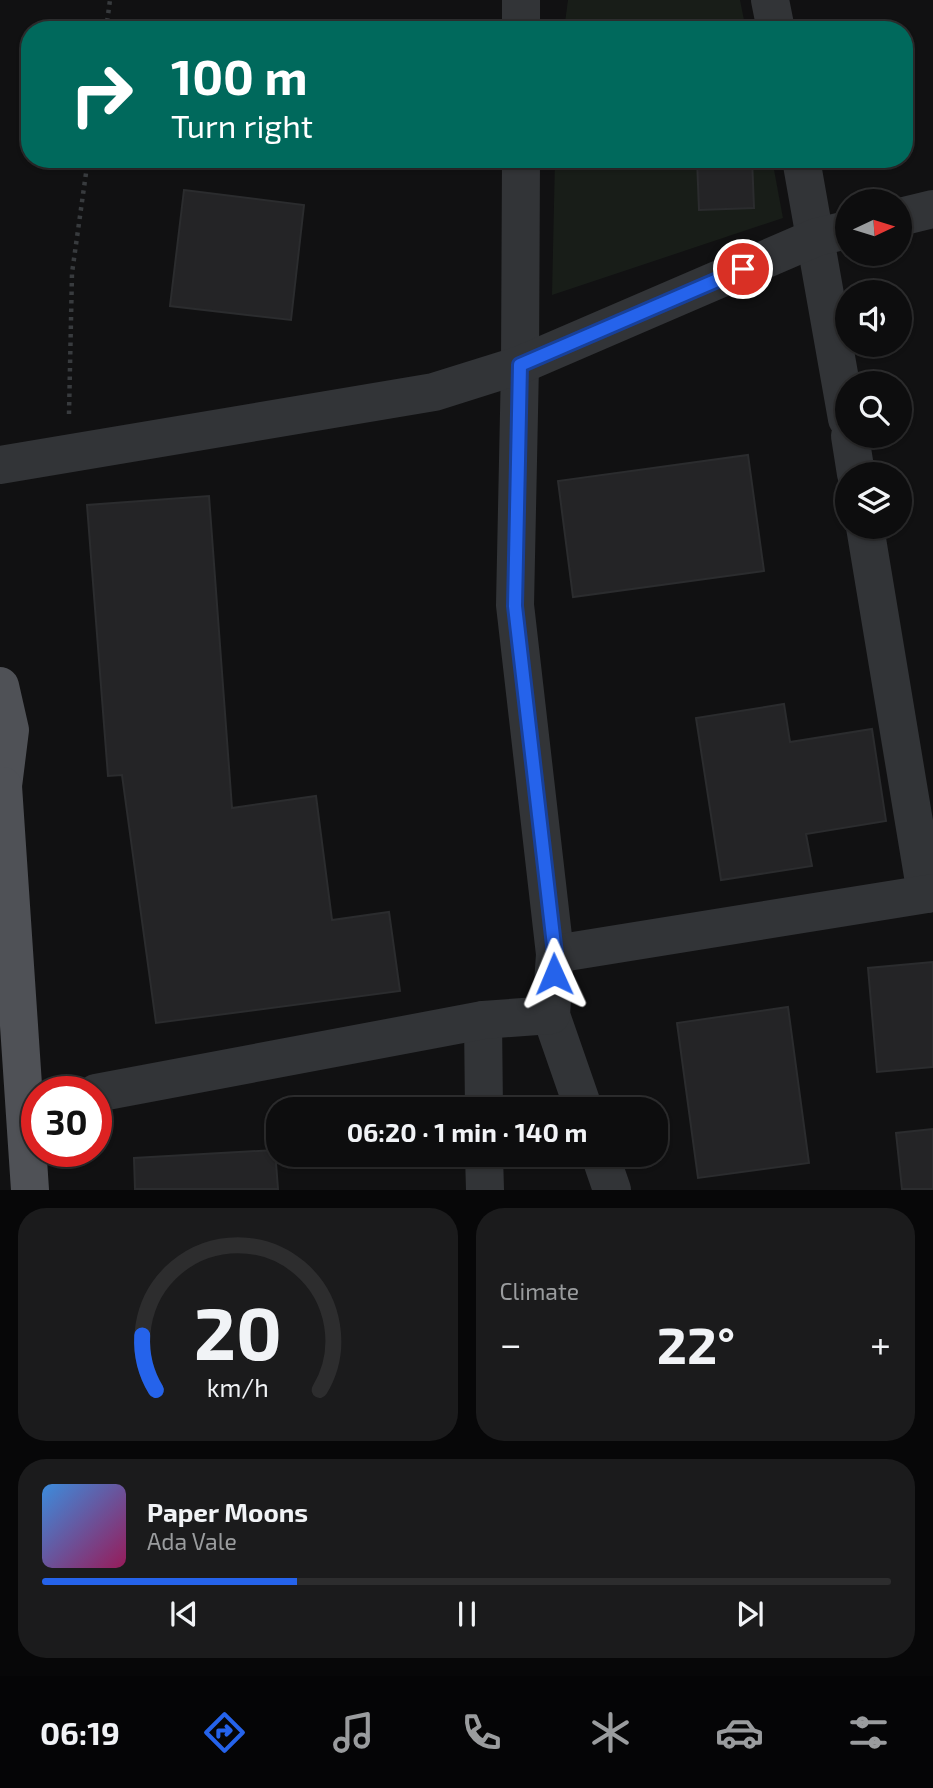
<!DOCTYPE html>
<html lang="en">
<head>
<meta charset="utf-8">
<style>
  body { margin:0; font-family:"Exo 2",sans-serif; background:#1b1b1c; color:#f1f3f6; height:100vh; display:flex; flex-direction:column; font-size:26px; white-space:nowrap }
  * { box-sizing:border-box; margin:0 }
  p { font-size:23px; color:#9a9c9e }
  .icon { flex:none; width:38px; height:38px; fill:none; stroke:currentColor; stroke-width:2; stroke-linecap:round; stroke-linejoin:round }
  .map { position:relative; height:1190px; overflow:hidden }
  .sheet { display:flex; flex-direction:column; gap:18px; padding:18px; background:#070708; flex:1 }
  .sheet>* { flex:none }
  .top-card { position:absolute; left:21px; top:21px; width:892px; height:147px; border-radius:28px; box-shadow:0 2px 5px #0004,0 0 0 2px #2d2d2e; background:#00695c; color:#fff; overflow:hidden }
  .needle { width:46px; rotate:86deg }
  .fabs { position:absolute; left:835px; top:189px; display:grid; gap:14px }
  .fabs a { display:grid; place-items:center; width:77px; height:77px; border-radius:50%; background:#0d0d0e; box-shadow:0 2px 5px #0004,0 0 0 2px #2d2d2e; font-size:35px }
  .speed { position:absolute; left:21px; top:1076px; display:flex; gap:14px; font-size:35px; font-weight:700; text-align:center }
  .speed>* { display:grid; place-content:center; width:91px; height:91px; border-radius:50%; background:#0d0d0e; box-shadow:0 2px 5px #0004,0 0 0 2px #2d2d2e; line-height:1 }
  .speed .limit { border:10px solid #d22; background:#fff; color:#111 }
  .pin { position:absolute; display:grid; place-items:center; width:60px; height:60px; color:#fff; margin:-30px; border:4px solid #fff; border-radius:50%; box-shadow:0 2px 7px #0007 }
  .me { position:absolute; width:77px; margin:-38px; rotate:359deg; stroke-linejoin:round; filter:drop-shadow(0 0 5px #0008) }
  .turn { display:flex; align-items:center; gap:24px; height:147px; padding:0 35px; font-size:32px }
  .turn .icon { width:91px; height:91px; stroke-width:2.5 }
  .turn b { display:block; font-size:49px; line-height:60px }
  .big { font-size:52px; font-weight:700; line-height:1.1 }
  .sheet .widget { flex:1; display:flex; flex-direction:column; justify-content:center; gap:10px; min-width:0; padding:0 24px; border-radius:28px; background:#1b1b1c }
  .sheet .dial { align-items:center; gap:0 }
  .dial svg { height:182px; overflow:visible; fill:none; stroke:#2d2d2e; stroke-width:7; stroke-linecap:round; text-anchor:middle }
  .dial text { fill:#f1f3f6; stroke:none }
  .song { display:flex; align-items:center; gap:21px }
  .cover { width:84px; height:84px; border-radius:10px; background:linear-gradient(135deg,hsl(210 70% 55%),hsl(330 70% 35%)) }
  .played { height:7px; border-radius:4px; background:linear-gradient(90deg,#2563eb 30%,#2d2d2e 30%) }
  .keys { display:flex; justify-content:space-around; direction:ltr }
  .heat { display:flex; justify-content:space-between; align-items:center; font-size:38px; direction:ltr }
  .sheet .tiles { flex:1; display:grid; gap:18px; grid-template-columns:1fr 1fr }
  .widget:last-child { grid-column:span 2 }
  .trip { position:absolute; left:266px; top:1097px; width:402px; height:70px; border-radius:28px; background:#0d0d0e; box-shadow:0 2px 5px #0004,0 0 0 2px #2d2d2e; font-weight:700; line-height:70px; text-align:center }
  .menu { display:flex; height:112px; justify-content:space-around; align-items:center; background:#050506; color:#9a9c9e }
  .menu .icon { width:49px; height:49px }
  .menu .current { color:#2563eb }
  .menu b { font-size:32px; color:#f1f3f6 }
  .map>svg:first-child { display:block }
</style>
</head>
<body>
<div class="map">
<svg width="933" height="1190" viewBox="0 0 933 1190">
  <rect width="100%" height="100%" fill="#111112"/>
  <g fill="#181d18">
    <path d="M568,0H740L746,30H564Z"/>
    <path d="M555,159H772L783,218L552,295Z"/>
  </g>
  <g fill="#242426" stroke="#2b2c2e" stroke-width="2">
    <path d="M697,159H752L754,208L699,210Z"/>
    <path d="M184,190L304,205L291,320L170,306Z"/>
    <path d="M748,455L764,571L573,597L558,481Z"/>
    <path d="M209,496L232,808L316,796L332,920L389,912L400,991L156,1023L122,775L108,776L87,505Z"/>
    <path d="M784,704L790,742L872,729L886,821L806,834L812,866L721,880L696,718Z"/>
    <path d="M933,962V1067L877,1072L868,968Z"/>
    <path d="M788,1007L809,1163L698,1178L677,1023Z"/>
    <path d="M933,1129V1189H902L896,1133Z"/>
    <path d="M275,1150L278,1189H135L134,1158Z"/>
  </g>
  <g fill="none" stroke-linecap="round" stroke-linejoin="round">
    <g stroke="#383b3e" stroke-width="4.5" stroke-dasharray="3.5 5" stroke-linecap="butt">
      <path d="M106,30L110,0"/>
      <path d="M69,414L72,273L88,159"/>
    </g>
    <g stroke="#323437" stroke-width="38">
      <path d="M770,0L776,30"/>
      <path d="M521,30V0"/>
      <path d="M521,159L520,365L515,605L555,954L551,1015L584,1110"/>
      <path d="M801,159L847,419"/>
      <path d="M900,217L933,209"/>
      <path d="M850,436L856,474"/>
      <path d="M0,465L434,392L520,365L817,237L847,230"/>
      <path d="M865,527L926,894"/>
      <path d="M555,954L933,893"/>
      <path d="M483,1020L484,1110"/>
      <path d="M96,1093L483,1020L551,1015"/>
      <path d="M484,1155L485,1190"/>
      <path d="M600,1155L612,1190"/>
    </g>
    <g stroke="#4f5156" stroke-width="38">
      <path d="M0,686L10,730L3,786L0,794"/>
      <path d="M3,786L30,1190"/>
    </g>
  </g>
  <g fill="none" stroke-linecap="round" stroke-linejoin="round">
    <g stroke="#184099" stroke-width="18">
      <path id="route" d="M554,974L555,954L515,606L520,365L743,269"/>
    </g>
    <use href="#route" stroke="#2563eb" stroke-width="12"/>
  </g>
</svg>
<div class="fabs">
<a><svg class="needle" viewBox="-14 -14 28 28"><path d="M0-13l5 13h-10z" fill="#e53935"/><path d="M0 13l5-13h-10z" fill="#9a9c9e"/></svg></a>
<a><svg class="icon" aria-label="sound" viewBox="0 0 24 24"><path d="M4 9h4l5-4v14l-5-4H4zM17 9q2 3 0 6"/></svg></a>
<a><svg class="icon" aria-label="search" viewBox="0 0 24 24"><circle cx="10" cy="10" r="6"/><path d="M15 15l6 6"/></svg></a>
<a><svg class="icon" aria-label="layers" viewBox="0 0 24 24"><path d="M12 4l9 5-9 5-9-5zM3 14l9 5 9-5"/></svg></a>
</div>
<div class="speed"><div class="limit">30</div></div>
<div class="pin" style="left:743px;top:269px;background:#d93025"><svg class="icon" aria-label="arrive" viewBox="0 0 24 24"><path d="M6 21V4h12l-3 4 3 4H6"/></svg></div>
<svg class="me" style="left:554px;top:974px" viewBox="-20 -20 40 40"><path d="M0-17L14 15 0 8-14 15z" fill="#2563eb" stroke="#fff" stroke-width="4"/></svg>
<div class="trip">06:20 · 1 min · 140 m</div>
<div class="top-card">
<div class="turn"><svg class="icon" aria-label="right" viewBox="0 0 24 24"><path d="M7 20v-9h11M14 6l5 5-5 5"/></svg><div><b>100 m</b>Turn right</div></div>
</div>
</div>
<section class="sheet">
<div class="tiles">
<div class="widget dial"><svg viewBox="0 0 100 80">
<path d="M14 69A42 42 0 1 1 86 69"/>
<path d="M14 69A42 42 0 0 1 8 45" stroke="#2563eb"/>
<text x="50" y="56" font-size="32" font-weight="700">20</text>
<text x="50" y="72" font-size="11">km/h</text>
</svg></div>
<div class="widget"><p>Climate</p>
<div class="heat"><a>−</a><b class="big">22°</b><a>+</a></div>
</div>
<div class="widget">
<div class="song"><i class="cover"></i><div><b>Paper Moons</b><p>Ada Vale</p></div></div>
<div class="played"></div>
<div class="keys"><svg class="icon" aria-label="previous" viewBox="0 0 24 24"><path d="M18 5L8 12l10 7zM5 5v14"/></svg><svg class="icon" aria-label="pause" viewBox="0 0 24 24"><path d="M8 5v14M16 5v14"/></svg><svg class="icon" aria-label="next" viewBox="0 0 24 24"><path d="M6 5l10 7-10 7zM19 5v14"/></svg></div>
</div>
</div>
</section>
<nav class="menu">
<b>06:19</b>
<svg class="icon current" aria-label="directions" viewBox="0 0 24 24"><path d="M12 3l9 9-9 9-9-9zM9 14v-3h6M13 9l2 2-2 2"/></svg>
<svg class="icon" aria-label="music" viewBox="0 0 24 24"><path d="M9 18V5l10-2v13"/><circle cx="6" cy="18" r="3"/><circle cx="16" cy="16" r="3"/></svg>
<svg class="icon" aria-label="phone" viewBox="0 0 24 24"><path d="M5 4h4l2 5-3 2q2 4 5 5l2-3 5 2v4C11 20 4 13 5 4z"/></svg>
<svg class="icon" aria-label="climate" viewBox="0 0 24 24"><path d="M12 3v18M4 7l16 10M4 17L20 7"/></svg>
<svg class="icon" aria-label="car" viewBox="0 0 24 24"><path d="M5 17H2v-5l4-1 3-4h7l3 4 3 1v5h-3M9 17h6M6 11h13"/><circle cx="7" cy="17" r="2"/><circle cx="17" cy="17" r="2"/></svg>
<svg class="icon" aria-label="filters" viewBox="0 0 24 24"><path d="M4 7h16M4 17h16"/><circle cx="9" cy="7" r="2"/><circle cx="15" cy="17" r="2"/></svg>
</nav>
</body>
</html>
